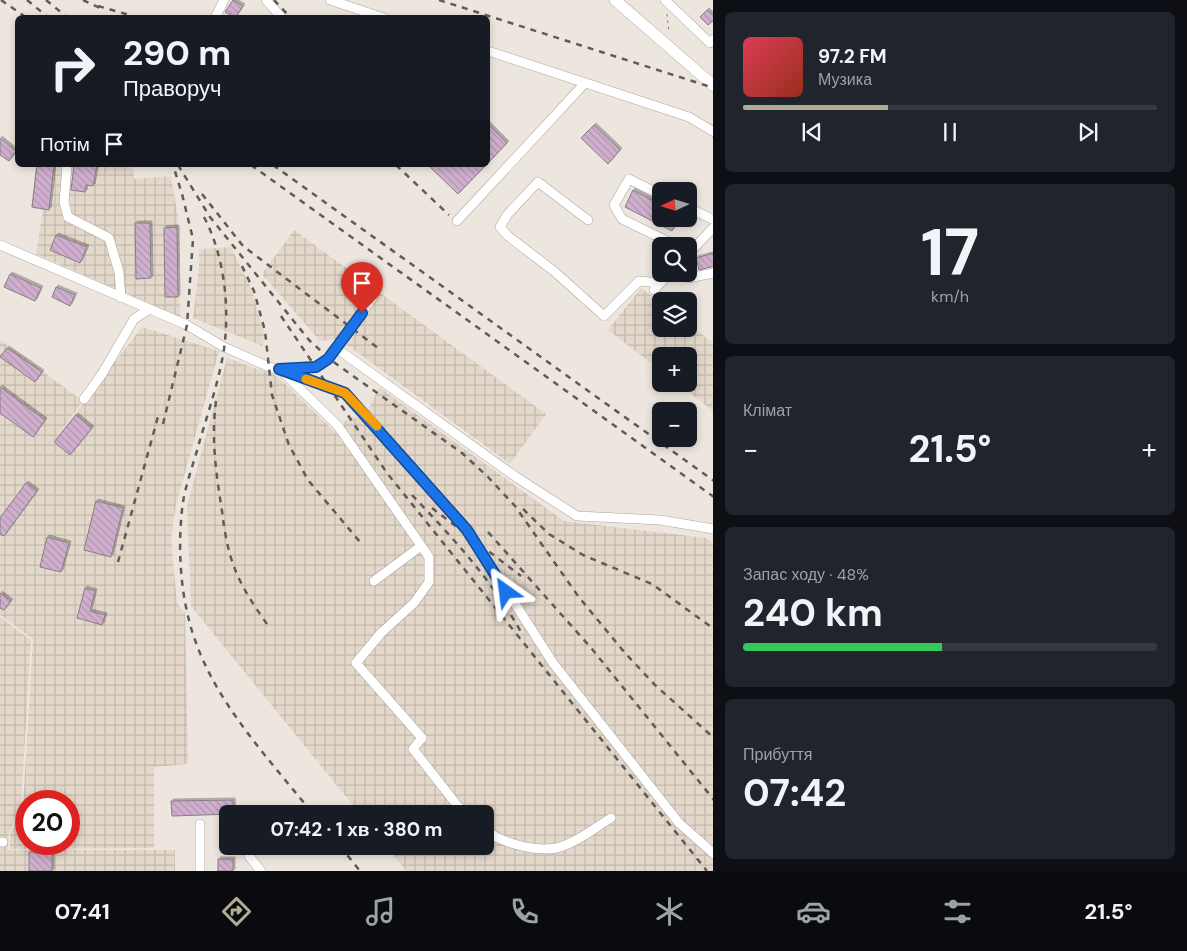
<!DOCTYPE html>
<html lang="uk">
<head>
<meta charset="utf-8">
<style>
  body { margin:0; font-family:"DM Sans",sans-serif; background:#20242c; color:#f1f3f6; height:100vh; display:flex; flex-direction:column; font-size:19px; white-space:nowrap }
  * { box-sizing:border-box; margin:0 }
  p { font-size:16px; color:#9ea1a6 }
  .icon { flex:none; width:28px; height:28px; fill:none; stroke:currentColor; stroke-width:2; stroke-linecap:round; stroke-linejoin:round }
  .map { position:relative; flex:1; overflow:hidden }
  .side { display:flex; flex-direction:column; gap:12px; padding:12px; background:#0d0f14; width:474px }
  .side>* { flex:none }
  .guide { position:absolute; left:15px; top:15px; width:475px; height:152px; border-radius:8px; box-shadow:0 2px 8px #0003; background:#171b24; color:#f1f3f6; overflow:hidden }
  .needle { width:32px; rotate:266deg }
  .buttons { position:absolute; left:652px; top:182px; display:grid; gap:10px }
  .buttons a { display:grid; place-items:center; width:45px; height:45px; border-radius:8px; background:#171b24; box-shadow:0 2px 8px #0003; font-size:25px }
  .speed { position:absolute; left:15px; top:790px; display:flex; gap:10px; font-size:25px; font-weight:700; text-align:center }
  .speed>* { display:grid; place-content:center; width:65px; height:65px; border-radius:50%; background:#171b24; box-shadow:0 2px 8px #0003; line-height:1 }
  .speed .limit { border:8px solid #d22; background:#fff; color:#111 }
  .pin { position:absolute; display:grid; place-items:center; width:42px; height:42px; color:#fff; margin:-51px -21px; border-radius:50% 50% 50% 0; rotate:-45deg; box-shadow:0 0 5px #0007 }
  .pin .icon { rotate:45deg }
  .me { position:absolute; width:55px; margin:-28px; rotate:329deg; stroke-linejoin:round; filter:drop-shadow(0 0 4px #0008) }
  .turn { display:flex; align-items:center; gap:18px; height:105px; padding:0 25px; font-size:22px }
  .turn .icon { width:65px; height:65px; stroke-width:2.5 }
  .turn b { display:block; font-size:35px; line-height:42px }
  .then { display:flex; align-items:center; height:48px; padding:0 25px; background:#0003; gap:10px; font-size:19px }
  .big { font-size:38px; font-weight:700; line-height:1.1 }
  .side .tile { flex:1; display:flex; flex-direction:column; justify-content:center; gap:8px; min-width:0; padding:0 18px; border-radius:8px; background:#20242c }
  .side .dial { align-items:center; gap:0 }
  .dial b { font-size:65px; line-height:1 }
  .song { display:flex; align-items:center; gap:15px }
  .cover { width:60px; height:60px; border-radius:8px; background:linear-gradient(135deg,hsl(350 70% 55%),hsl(10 70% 35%)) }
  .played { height:5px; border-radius:2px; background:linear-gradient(90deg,#b2ac97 35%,#363941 35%) }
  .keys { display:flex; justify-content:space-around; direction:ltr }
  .heat { display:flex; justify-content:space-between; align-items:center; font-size:28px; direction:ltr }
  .charge { height:8px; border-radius:4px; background:linear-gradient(90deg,#34c759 48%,#363941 0) }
  .trip { position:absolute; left:219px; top:805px; width:275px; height:50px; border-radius:8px; background:#171b24; box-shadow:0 2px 8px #0003; font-weight:700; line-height:50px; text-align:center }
  .tabs { display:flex; height:80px; justify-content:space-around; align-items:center; background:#090b0e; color:#9ea1a6 }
  .tabs .icon { width:35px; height:35px }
  .tabs .selected { color:#b2ac97 }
  .tabs b { font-size:22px; color:#f1f3f6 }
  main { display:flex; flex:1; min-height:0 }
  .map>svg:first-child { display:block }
</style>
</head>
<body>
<main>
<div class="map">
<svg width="714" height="871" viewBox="0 0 714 871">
  <defs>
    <pattern id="industrial-grid" width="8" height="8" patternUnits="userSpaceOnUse" patternTransform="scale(1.25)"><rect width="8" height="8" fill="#e4d8cb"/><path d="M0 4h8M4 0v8" fill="none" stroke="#c2b8ad"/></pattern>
    <pattern id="building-back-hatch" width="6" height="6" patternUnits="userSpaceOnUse" patternTransform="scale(1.25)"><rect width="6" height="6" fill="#d0afce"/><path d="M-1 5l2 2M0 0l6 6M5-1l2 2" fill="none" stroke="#b195b0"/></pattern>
    <filter id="shadow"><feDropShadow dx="2" dy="-2" stdDeviation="0" flood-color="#0004"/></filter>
  </defs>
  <rect width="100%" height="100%" fill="#ede6df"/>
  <g fill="url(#industrial-grid)" fill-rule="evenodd">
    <path d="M36,165H133L134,179L171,176L178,218L180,317L36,254L43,210L31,208Z"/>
    <path d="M294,230L546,414L510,464L339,339L320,341L262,274Z"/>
    <path d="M231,247L251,288L264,334L263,346L193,318L199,268V249Z"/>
    <path d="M641,288L661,303V329H689V324L713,343V411L678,384H689V356H661V371L608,330Z"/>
    <path d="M142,327L219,351L176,505L171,538L177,603L185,613L188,764L154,767V848L10,849V835L23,805L33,639L0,615V340L83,401L47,450ZM26,801H69V844H26Z"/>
    <path d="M227,358L277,376L340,437L345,421L353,416L355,419L369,409L379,387L564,521L706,538L714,544L713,871H406L386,846H485V814H360L191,606L187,506Z"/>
    <path d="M0,617L31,640L21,804L9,833L8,850H175V871H0Z"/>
  </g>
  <g fill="url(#building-back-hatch)" stroke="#857e84" filter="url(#shadow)">
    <path d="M233,0L243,6L235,18L225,12Z"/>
    <path d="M707,10L714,16V20L708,25L700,17Z"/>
    <path d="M488,124L507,143L488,163Z"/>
    <path d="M594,125L620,150L608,164L581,138Z"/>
    <path d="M0,138L16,151L9,161L0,155Z"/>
    <path d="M37,165H54L49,210L32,207Z"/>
    <path d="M74,165H97L93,186L86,185L85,192L71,190Z"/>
    <path d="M428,165H486L458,194Z"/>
    <path d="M633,190L661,205V219H678L672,231L625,207Z"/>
    <path d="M135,223H150L151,278L136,279Z"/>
    <path d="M177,227L178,297H165L164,228Z"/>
    <path d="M56,235L87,247L80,263L50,250Z"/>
    <path d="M714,253V266L699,270L696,258Z"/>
    <path d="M10,274L41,288L35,301L4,287Z"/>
    <path d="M56,287L75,295L70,306L52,297Z"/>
    <path d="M7,348L42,372L35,382L0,357Z"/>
    <path d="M0,387L45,420L33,437L0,413Z"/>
    <path d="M76,415L92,428L70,455L54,442Z"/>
    <path d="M26,483L37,491L4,536L0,534V518Z"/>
    <path d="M96,501L123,508L111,557L84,550Z"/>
    <path d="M47,537L69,543L61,572L40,567Z"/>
    <path d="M85,588L95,591L90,611L105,615L102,625L77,618Z"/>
    <path d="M0,593L11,601L4,610L0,608Z"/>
    <path d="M233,800L234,814L172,816L171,801Z"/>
    <rect x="29" y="852" width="23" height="19"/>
    <rect x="218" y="859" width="15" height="12"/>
  </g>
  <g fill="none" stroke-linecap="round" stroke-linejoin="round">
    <g stroke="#aca69f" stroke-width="10">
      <g id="minor">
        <path d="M266,0L282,18"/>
        <path d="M330,0L384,18"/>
        <path d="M665,0L710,43L714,39"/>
        <path d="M215,18L224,0"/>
        <path d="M488,51L689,117L714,132"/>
        <path d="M67,165L64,202L68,217L109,238L119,272L121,298"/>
        <path d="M661,195L629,179L614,205L622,219L677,246"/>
        <path d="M689,208L714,220"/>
        <path d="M588,220L538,182L507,215L500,227L508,236L555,272L604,316L639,281L660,283"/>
        <path d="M457,221L585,83"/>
        <path d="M0,245L187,325L224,347L267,366L345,393L467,529L553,663L679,823L714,854"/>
        <path d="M689,253L714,227"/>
        <path d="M684,274L688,278L714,273"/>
        <path d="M654,290L669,274"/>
        <path d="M336,348L516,477L577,516L660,520L714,529"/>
        <path d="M282,369L316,367L328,359L373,297"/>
        <path d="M283,372L338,426L429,557V582L414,603L381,633L356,663L422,738L413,749L457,805L467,814"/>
        <path d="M84,399L102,374L134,319L148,310"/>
        <path d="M374,581L421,546"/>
        <path d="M485,829C501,844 542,854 563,846C580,840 596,827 611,818"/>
        <path d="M0,842H3"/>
        <path d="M249,856L261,871"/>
        <path d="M200,871V824"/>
      </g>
    </g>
    <g stroke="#aca69f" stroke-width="12">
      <path id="major" d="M615,0L714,86"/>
    </g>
    <path stroke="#807b76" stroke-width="1" stroke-dasharray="2.5 4" stroke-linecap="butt" d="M667,14L669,33"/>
    <use href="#minor" stroke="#fff" stroke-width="9"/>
    <use href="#major" stroke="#fff" stroke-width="11"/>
    <g stroke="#5f5b57" stroke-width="2.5" stroke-dasharray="6 6" stroke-linecap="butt">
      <path d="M1,0L27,18"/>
      <path d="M27,0L49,18"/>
      <path d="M46,0L68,18"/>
      <path d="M83,0L104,10"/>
      <path d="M274,0L291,18"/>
      <path d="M439,0L714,88"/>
      <path d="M98,6L140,18"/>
      <path d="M178,165L210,217L309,340L332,361L462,453L487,476L515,506L578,596L625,653L655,685L714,738"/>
      <path d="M251,165L714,497"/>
      <path d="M273,165L714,481"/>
      <path d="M396,165L449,215"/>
      <path d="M202,194L243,246L378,348"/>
      <path d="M204,217C224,255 230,306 224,349C219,382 207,415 198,447C193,465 186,484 183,502C177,546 180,598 195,640C218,706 270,760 313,814"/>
      <path d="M242,266L254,291L265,331L272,395L289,445L308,480L360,542"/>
      <path d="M281,316L387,473L707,871"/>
      <path d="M216,401C211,439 216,473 222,511C224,528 227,547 233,564C241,587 255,607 269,627"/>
      <path d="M163,424L187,325L193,239L182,194L173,165"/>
      <path d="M412,495C453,538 493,581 522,634"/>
      <path d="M432,508L521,576"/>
      <path d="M523,509L549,534L583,555L652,584L714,629"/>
      <path d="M488,532L592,649L714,800"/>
      <path d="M118,562L159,413"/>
      <path d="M340,846L360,871"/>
    </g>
  </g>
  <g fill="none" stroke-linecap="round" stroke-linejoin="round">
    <g stroke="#114b97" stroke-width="12">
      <path id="route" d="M362,313L328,359L316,367L279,369L345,393L467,530L506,592"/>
    </g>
    <use href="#route" stroke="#1a73e8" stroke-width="9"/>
    <path stroke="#f59e0b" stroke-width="9" d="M306,379L345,393L377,426"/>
  </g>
</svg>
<div class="buttons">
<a><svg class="needle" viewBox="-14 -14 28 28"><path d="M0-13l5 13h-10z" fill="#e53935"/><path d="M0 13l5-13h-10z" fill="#9ea1a6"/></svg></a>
<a><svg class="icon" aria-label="search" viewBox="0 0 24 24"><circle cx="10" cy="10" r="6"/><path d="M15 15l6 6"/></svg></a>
<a><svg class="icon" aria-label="layers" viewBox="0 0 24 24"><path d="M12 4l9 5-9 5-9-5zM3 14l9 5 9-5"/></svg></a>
<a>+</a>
<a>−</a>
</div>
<div class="speed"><div class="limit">20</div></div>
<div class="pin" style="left:362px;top:313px;background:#d93025"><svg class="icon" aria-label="arrive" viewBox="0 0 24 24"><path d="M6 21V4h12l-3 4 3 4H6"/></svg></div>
<svg class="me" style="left:506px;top:592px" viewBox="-20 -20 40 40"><path d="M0-17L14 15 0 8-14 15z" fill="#1a73e8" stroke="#fff" stroke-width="4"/></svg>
<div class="trip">07:42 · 1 хв · 380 m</div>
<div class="guide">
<div class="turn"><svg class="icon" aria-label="right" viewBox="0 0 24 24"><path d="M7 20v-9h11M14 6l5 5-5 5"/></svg><div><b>290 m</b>Праворуч</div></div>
<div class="then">Потім<svg class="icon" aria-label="arrive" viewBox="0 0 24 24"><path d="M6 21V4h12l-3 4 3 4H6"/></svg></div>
</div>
</div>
<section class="side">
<div class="tile">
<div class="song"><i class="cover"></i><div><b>97.2 FM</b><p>Музика</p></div></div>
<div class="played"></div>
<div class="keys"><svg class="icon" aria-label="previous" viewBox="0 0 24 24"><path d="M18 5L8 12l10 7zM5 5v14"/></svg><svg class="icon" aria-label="pause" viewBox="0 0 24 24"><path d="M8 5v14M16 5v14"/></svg><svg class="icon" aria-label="next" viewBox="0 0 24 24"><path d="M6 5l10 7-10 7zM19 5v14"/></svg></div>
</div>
<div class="tile dial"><b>17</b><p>km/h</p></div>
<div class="tile"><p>Клімат</p>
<div class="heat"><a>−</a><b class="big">21.5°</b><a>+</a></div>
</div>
<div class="tile"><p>Запас ходу · 48%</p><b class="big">240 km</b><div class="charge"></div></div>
<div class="tile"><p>Прибуття</p><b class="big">07:42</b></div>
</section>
</main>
<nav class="tabs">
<b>07:41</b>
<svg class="icon selected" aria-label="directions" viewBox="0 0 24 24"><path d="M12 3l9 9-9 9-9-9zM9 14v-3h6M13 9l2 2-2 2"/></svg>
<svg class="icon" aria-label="music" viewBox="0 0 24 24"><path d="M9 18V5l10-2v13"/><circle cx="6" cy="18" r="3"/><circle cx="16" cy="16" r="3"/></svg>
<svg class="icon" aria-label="phone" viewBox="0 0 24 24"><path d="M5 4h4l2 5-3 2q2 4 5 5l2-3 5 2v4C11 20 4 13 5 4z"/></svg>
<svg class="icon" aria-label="climate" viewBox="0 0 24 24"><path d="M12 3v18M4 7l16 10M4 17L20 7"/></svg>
<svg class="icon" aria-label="car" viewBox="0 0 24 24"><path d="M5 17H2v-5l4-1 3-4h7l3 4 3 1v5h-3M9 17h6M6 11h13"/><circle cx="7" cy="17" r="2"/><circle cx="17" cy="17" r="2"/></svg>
<svg class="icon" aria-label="filters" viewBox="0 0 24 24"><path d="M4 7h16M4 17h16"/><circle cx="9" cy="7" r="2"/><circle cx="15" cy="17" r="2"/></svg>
<b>21.5°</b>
</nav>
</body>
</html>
